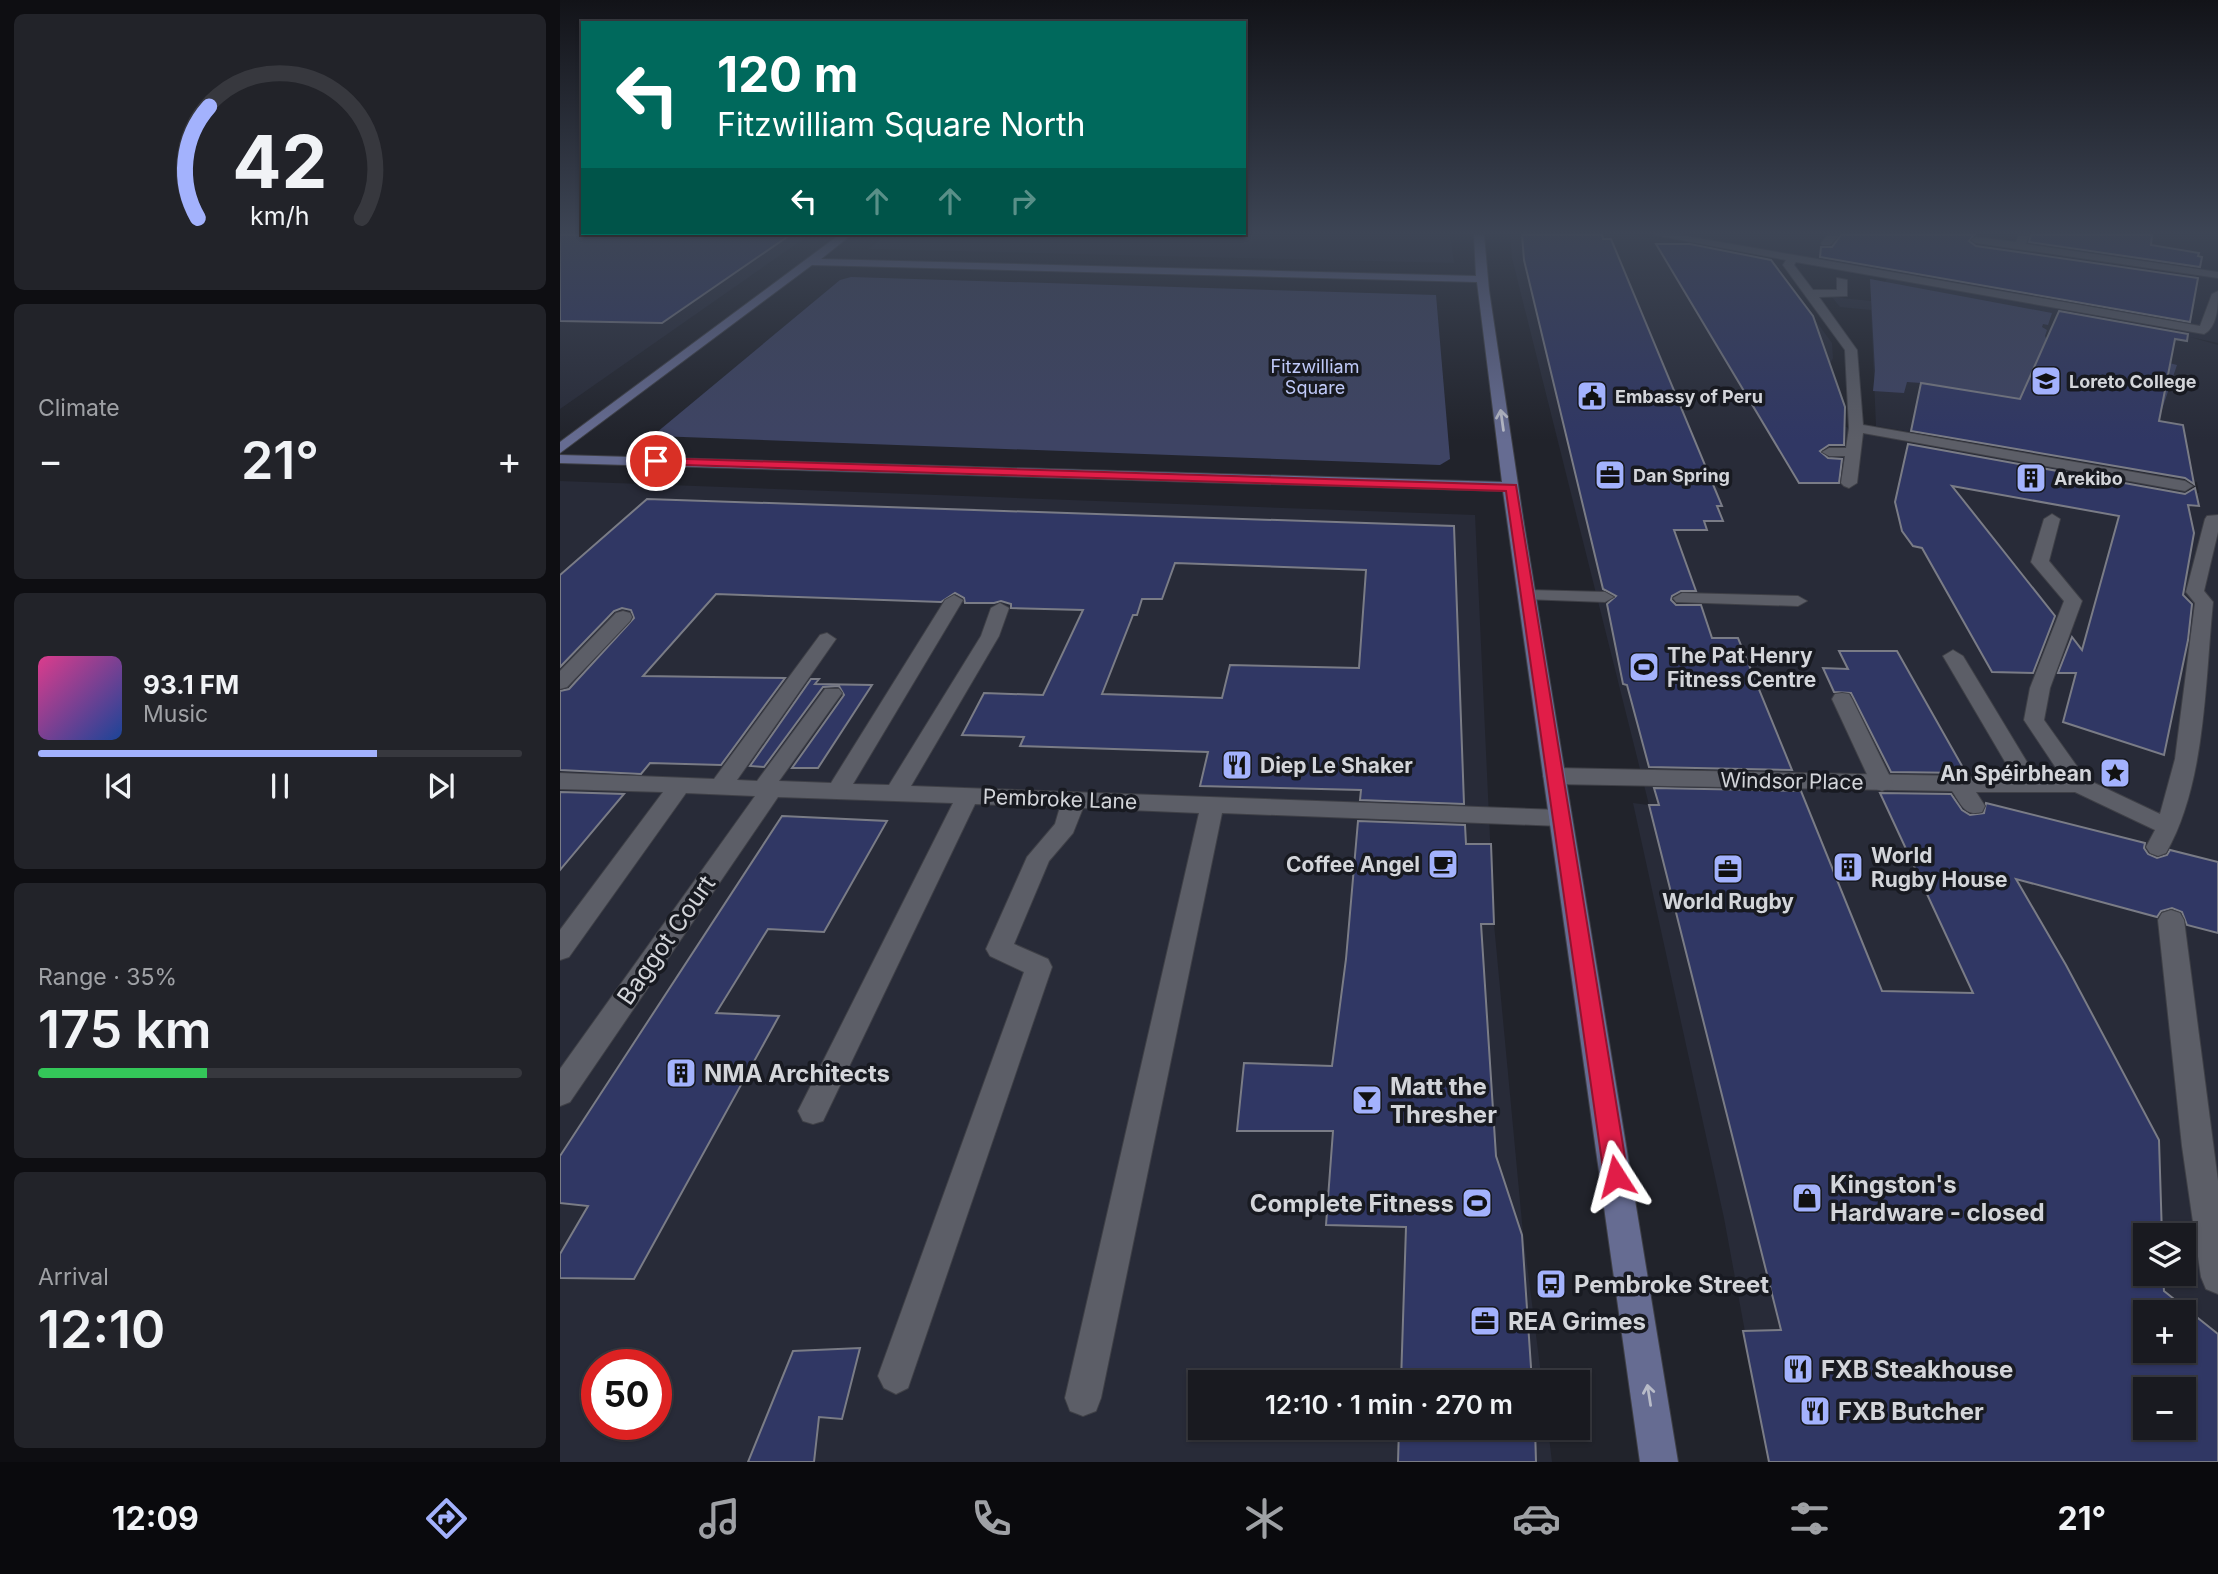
<!DOCTYPE html>
<html lang="en">
<head>
<meta charset="utf-8">
<style>
  body { margin:0; font-family:Inter,sans-serif; background:#222329; color:#f1f3f6; height:100vh; display:flex; flex-direction:column; font-size:26px; white-space:nowrap }
  * { box-sizing:border-box; margin:0 }
  p { font-size:23px; color:#9fa1a5 }
  .icon { flex:none; width:38px; height:38px; fill:none; stroke:currentColor; stroke-width:2; stroke-linecap:round; stroke-linejoin:round }
  .map { position:relative; flex:1; overflow:hidden }
  .details { display:flex; flex-direction:column; gap:14px; padding:14px; background:#0e0e12; width:560px }
  .details>* { flex:none }
  .banner { position:absolute; left:21px; top:21px; width:665px; height:214px; border-radius:0px; box-shadow:0 2px 5px #0004,0 0 0 2px #37383e; background:#00695c; color:#fff; overflow:hidden }
  .buttons { position:absolute; left:1573px; top:1223px; display:grid; gap:14px }
  .buttons a { display:grid; place-items:center; width:63px; height:63px; border-radius:0px; background:#191a20; box-shadow:0 2px 5px #0004,0 0 0 2px #37383e; font-size:35px }
  .speed { position:absolute; left:21px; top:1349px; display:flex; gap:14px; font-size:35px; font-weight:700; text-align:center }
  .speed>* { display:grid; place-content:center; width:91px; height:91px; border-radius:50%; background:#191a20; box-shadow:0 2px 5px #0004,0 0 0 2px #37383e; line-height:1 }
  .speed .limit { border:10px solid #d22; background:#fff; color:#111 }
  .pin { position:absolute; display:grid; place-items:center; width:60px; height:60px; color:#fff; margin:-30px; border:4px solid #fff; border-radius:50%; box-shadow:0 2px 7px #0007 }
  .me { position:absolute; width:77px; margin:-38px; rotate:351deg; stroke-linejoin:round; filter:drop-shadow(0 0 5px #0008) }
  .turn { display:flex; align-items:center; gap:24px; height:147px; padding:0 21px; font-size:32px }
  .turn .icon { width:91px; height:91px; stroke-width:2.5 }
  .turn b { display:block; font-size:49px; line-height:60px }
  .lanes { display:flex; align-items:center; height:66px; padding:0 21px; background:#0003; justify-content:center; gap:35px; direction:ltr }
  .lanes .off { opacity:.35 }
  .big { font-size:52px; font-weight:600; line-height:1.1 }
  .details .card { flex:1; display:flex; flex-direction:column; justify-content:center; gap:10px; min-width:0; padding:0 24px; border-radius:10px; background:#222329 }
  .details .dial { align-items:center; gap:0 }
  .dial svg { height:182px; overflow:visible; fill:none; stroke:#37383e; stroke-width:7; stroke-linecap:round; text-anchor:middle }
  .dial text { fill:#f1f3f6; stroke:none }
  .song { display:flex; align-items:center; gap:21px }
  .cover { width:84px; height:84px; border-radius:10px; background:linear-gradient(135deg,hsl(330 70% 55%),hsl(220 70% 35%)) }
  .played { height:7px; border-radius:4px; background:linear-gradient(90deg,#a3b2fd 70%,#37383e 70%) }
  .keys { display:flex; justify-content:space-around; direction:ltr }
  .heat { display:flex; justify-content:space-between; align-items:center; font-size:38px; direction:ltr }
  .charge { height:10px; border-radius:5px; background:linear-gradient(90deg,#34c759 35%,#37383e 0) }
  .trip { position:absolute; left:628px; top:1370px; width:402px; height:70px; border-radius:0px; background:#191a20; box-shadow:0 2px 5px #0004,0 0 0 2px #37383e; font-weight:600; line-height:70px; text-align:center }
  .tabs { display:flex; height:112px; justify-content:space-around; align-items:center; background:#0a0a0d; color:#9fa1a5 }
  .tabs .icon { width:49px; height:49px }
  .tabs .current { color:#a3b2fd }
  .tabs b { font-size:32px; color:#f1f3f6 }
  main { display:flex; flex:1; min-height:0 }
  .map>svg:first-child { display:block }
</style>
</head>
<body>
<main>
<section class="details">
<div class="card dial"><svg viewBox="0 0 100 80">
<path d="M14 69A42 42 0 1 1 86 69"/>
<path d="M14 69A42 42 0 0 1 19 20" stroke="#a3b2fd"/>
<text x="50" y="56" font-size="32" font-weight="700">42</text>
<text x="50" y="72" font-size="11">km/h</text>
</svg></div>
<div class="card"><p>Climate</p>
<div class="heat"><a>−</a><b class="big">21°</b><a>+</a></div>
</div>
<div class="card">
<div class="song"><i class="cover"></i><div><b>93.1 FM</b><p>Music</p></div></div>
<div class="played"></div>
<div class="keys"><svg class="icon" aria-label="previous" viewBox="0 0 24 24"><path d="M18 5L8 12l10 7zM5 5v14"/></svg><svg class="icon" aria-label="pause" viewBox="0 0 24 24"><path d="M8 5v14M16 5v14"/></svg><svg class="icon" aria-label="next" viewBox="0 0 24 24"><path d="M6 5l10 7-10 7zM19 5v14"/></svg></div>
</div>
<div class="card"><p>Range · 35%</p><b class="big">175 km</b><div class="charge"></div></div>
<div class="card"><p>Arrival</p><b class="big">12:10</b></div>
</section>
<div class="map">
<svg width="1658" height="1462" viewBox="0 0 1658 1462">
  <rect width="100%" height="100%" fill="#21232b"/>
  <g fill="#282b38" fill-rule="evenodd">
    <path d="M0,235H249L0,409Z"/>
    <path d="M325,235H890L894,263L309,249Z"/>
    <path d="M950,235H1073L1119,244L1245,306L1272,343L1273,358L1270,364L1274,375L1266,374L1274,424L1347,442L1639,493L1637,482L1316,426L1311,310L1280,307L1272,297L1311,301L1310,279L1325,282L1330,272L1123,235H1658V343L1630,337L1658,345V1462H1209L1164,1218L1073,803L1089,805L952,258ZM1586,1236H1624V1274H1586ZM1586,1312H1624V1351H1586ZM1586,1390H1624V1428H1586Z"/>
    <path d="M0,481L915,515L934,924L963,1233L982,1382H640V1428H988L992,1462H0ZM37,1365H96V1424H37Z"/>
  </g>
  <g fill="#3e4464">
    <path d="M291,277L876,295L890,459L880,465L96,436V433L280,280Z"/>
    <path d="M1310,279L1492,313L1488,325L1483,324L1482,327L1487,330L1485,336L1509,393L1577,355L1617,365L1598,421L1361,383L1347,382L1344,393L1313,391L1315,371Z"/>
  </g>
  <g fill="#303764" stroke="#7a7c86" stroke-width="2" fill-rule="evenodd">
    <path d="M0,235H230L102,323L0,321Z"/>
    <path d="M962,235H1042L1043,239H1051L1162,506H1157L1163,521H1144L1147,530H1114L1136,591H1121L1112,596L1111,600L1116,605H1141L1152,638H1178L1232,770L1089,767L1067,685L1063,684L1047,604L1056,596L1043,589L964,260Z"/>
    <path d="M1281,235H1414L1409,241L1416,246L1638,278L1630,322L1260,257L1261,247H1272Z"/>
    <path d="M1471,235H1592L1591,245L1639,253L1638,256L1642,257L1640,267L1469,242Z"/>
    <path d="M1096,244H1130L1211,260L1253,316L1285,407L1284,445H1269L1260,451L1268,458L1282,459L1279,483H1239Z"/>
    <path d="M1499,311L1628,334L1627,341L1615,339L1599,421L1623,425L1634,484L1625,478L1351,431L1361,383L1460,399Z"/>
    <path d="M1348,444L1625,494L1635,488L1639,506L1628,505L1634,533L1623,595L1632,604L1628,640L1604,755L1503,722L1516,673H1498L1512,637L1522,650L1559,516L1392,486L1495,616L1473,673L1432,672L1362,548L1353,546L1342,531L1335,502Z"/>
    <path d="M87,499L894,526L904,804L800,800L801,790L640,786L648,752L460,746L464,737L402,735L424,693L483,695L523,610L451,608V604L441,601L434,603H405L404,598L395,593L381,602L156,594L83,676L225,678L161,765L90,763L81,774L0,770V691L9,689L74,618L71,610L62,608L54,611L0,667V575ZM615,563L806,570L799,668L670,665L662,698L542,694L573,615H577L582,599H602Z"/>
    <path d="M1279,651H1337L1406,773L1331,772L1291,693L1274,692L1263,668L1288,669Z"/>
    <path d="M251,679H259L255,684L312,685L258,768H232L284,695L279,686L263,687L204,767L190,766Z"/>
    <path d="M1094,788L1241,791L1322,991L1413,993L1320,793L1391,794L1402,810L1410,815L1424,813L1426,803L1585,843L1584,848L1588,854L1597,858L1607,855L1610,850L1658,862V933L1627,925L1622,912L1612,908L1601,911L1597,917L1456,879L1506,965L1599,1140L1602,1236H1586V1274H1603L1604,1291L1658,1334V1462H1209L1183,1331L1221,1330L1089,805H1099ZM1586,1312H1624V1351H1586ZM1586,1390H1624V1428H1586Z"/>
    <path d="M0,792L64,794L0,870Z"/>
    <path d="M222,816L327,821L264,932L208,929L156,1013L219,1016L74,1279L0,1278V1254L28,1206L0,1203V1156Z"/>
    <path d="M798,821L905,825L906,844H931L934,924H921L936,1156L962,1235L972,1382H841L846,1227L766,1225L773,1131H677L684,1063L772,1066L786,959Z"/>
    <path d="M300,1348L282,1419L259,1417L254,1462H188L233,1351Z"/>
    <path d="M839,1428H975L976,1462H838Z"/>
  </g>
  <g fill="none" stroke-linecap="round" stroke-linejoin="round">
    <g stroke="#3f4047" stroke-width="2">
      <g id="lane">
        <path d="M1095,235H1120L1640,326L1652,294L1658,291C1658,304 1658,327 1644,334L1236,262L1234,265L1253,290H1277V278L1287,280V296L1259,297L1297,350L1303,425L1625,481L1633,486L1625,491L1303,433L1297,483L1289,488L1284,486L1281,483L1285,456H1269L1262,452L1269,448H1286L1289,428L1285,350L1223,265L1226,260Z"/>
        <path d="M1268,235H1279L1270,245H1262L1261,243Z"/>
        <path d="M1459,235H1469L1466,244L1658,272V278L1416,243L1411,240L1416,237L1456,242Z"/>
        <path d="M1492,514L1500,519L1489,561L1522,601L1490,688L1484,720L1526,779L1600,814L1615,759L1635,603L1626,592L1645,519L1647,516L1658,515V532L1644,591L1653,602C1645,681 1646,783 1606,853L1598,856L1590,853L1586,847L1595,830L1515,792H1416L1425,806L1422,812C1405,817 1401,804 1392,791L994,784L986,781L983,776L986,771L994,768L1454,777L1383,656L1393,650L1403,656L1476,777H1502L1464,720L1470,688L1504,601L1471,562L1484,519Z"/>
        <path d="M967,590L1045,592L1054,597L1045,602L961,599L958,595Z"/>
        <path d="M1122,593L1238,596L1247,601L1238,606L1116,602L1113,598Z"/>
        <path d="M394,595L403,600L293,784L329,785L421,636L431,608L440,603L449,608L439,636L351,786L1000,810L1008,812L1011,818L1008,824L1000,826L662,813L541,1398L536,1411L523,1416L510,1411L505,1398L639,813L523,808L513,833L489,861L454,944L488,959L492,967L348,1388L336,1394L324,1388L318,1376L464,972L430,956L426,949L467,857L495,824L500,807L415,804L263,1121L253,1124L243,1121L238,1111L393,803L218,797L10,1102L0,1106V1069L195,796L126,793L9,957L0,960V930L103,792L0,789V773L154,779L260,635L267,633L276,639L177,780L197,781L265,689H279L282,693L219,781L271,783L385,600Z"/>
        <path d="M63,611L70,613L72,617L70,621L7,687L0,689V671L56,613Z"/>
        <path d="M1611,910L1620,913L1624,920L1658,1181V1294L1646,1289L1641,1277L1622,1146L1598,920L1602,913Z"/>
      </g>
    </g>
    <g stroke="#3f4047" stroke-width="2">
      <path id="street" d="M1282,693L1289,694L1292,699L1333,783L1330,788L1322,791L1314,788L1311,783L1272,699L1275,694Z"/>
    </g>
    <g stroke="#3f4047" stroke-width="2">
      <path id="secondary" d="M279,235H291L261,259L916,276L914,235H924L929,290L963,518L1118,1462H1080L943,491L0,463V455L942,482L917,282L252,265L0,453V442Z"/>
    </g>
    <use href="#lane" fill="#5c5e67" fill-rule="evenodd"/>
    <use href="#street" fill="#5c5e67" fill-rule="evenodd"/>
    <use href="#secondary" fill="#666c92" fill-rule="evenodd"/>
  </g>
  <defs><path id="oneway-shaft" d="M-6 0H5M1.5-3L5.5 0L1.5 3" fill="none" stroke-width="1.6" stroke-linecap="round" stroke-linejoin="round" transform="scale(1.75)"/></defs>
  <g stroke="#b8bbc8">
    <use href="#oneway-shaft" transform="translate(942 420) rotate(-98)"/>
    <use href="#oneway-shaft" transform="translate(1089 1395) rotate(-99)"/>
  </g>
  <linearGradient id="sky" x2="0" y2="1"><stop stop-color="#121318"/><stop offset="0.53" stop-color="#3d4555"/><stop offset="1" stop-color="#3d4555" stop-opacity="0"/></linearGradient>
  <rect width="1658" height="440" fill="url(#sky)"/>
  <path fill="#e11d48" stroke="#92132f" stroke-width="2" d="M96,458L956,485L1068,1176L1064,1184L1056,1187L1048,1184L1044,1176L946,491L92,464L90,461Z"/>
  <defs>
    <g id="school-square" transform="scale(1.575)"><rect x="-9" y="-9" width="18" height="18" rx="4" fill="#a3b2fd" stroke="#181a21"/><path d="M0-5L7-2L0 1L-7-2ZM-4 1L0 2.5L4 1V4Q0 6-4 4Z" fill="#111"/></g>
    <g id="civic-square" transform="scale(1.575)"><rect x="-9" y="-9" width="18" height="18" rx="4" fill="#a3b2fd" stroke="#181a21"/><path d="M-.6-6.5H3V-4.5H.6V-3L4-1V1h2V6H-6V1h2V-1L-.6-3ZM-1.2 2.5V6h2.4V2.5Z" fill="#111"/></g>
    <g id="office-square" transform="scale(1.575)"><rect x="-9" y="-9" width="18" height="18" rx="4" fill="#a3b2fd" stroke="#181a21"/><path d="M-6-3h4V-5.5h4V-3h4V5H-6ZM-1-4.5V-3h2v-1.5ZM-6 0V1H6V0Z" fill="#111"/></g>
    <g id="building-square" transform="scale(1.575)"><rect x="-9" y="-9" width="18" height="18" rx="4" fill="#a3b2fd" stroke="#181a21"/><path d="M-4-6H4V6H1V3H-1V6H-4ZM-2.5-4.3h1.7v1.8h-1.7ZM.8-4.3h1.7v1.8H.8ZM-2.5-1h1.7V.8h-1.7ZM.8-1h1.7V.8H.8Z" fill="#111"/></g>
    <g id="stadium-square" transform="scale(1.575)"><rect x="-9" y="-9" width="18" height="18" rx="4" fill="#a3b2fd" stroke="#181a21"/><path d="M0-5a6.5 5 0 1 0 0 10a6.5 5 0 1 0 0-10ZM-3.5-1.8h7v3.6h-7Z" fill="#111"/></g>
    <g id="restaurant-square" transform="scale(1.575)"><rect x="-9" y="-9" width="18" height="18" rx="4" fill="#a3b2fd" stroke="#181a21"/><path d="M-5-6h1v4h1v-4h1v4h1v-4h1v5L-1.5 .5V6h-2V.5L-5-1ZM5-6V6H3V1.5H1.5Q1.5-4 5-6Z" fill="#111"/></g>
    <g id="sight-square" transform="scale(1.575)"><rect x="-9" y="-9" width="18" height="18" rx="4" fill="#a3b2fd" stroke="#181a21"/><path d="M0-6L1.8-2.2L6-1.7L2.9 1.2L3.7 5.4L0 3.3L-3.7 5.4L-2.9 1.2L-6-1.7L-1.8-2.2Z" fill="#111"/></g>
    <g id="cafe-square" transform="scale(1.575)"><rect x="-9" y="-9" width="18" height="18" rx="4" fill="#a3b2fd" stroke="#181a21"/><path d="M-5.5-4.5H6V0H3Q3 3.5 0 3.5H-2.5Q-5.5 3.5-5.5 0ZM3-3.2v2h1.7v-2ZM-6 4.5H4V6H-6Z" fill="#111"/></g>
    <g id="bar-square" transform="scale(1.575)"><rect x="-9" y="-9" width="18" height="18" rx="4" fill="#a3b2fd" stroke="#181a21"/><path d="M-6-5H6L.8 .8V4.5H3.5V6h-7V4.5H-.8V.8Z" fill="#111"/></g>
    <g id="shop-square" transform="scale(1.575)"><rect x="-9" y="-9" width="18" height="18" rx="4" fill="#a3b2fd" stroke="#181a21"/><path d="M-5-2.5h2.3a2.7 3.5 0 0 1 5.4 0H5L5.5 6h-11ZM-1.5-2.5h3a1.5 2.3 0 0 0-3 0Z" fill="#111"/></g>
    <g id="bus-square" transform="scale(1.575)"><rect x="-9" y="-9" width="18" height="18" rx="4" fill="#a3b2fd" stroke="#181a21"/><path d="M-5-6H5V4H4V6H2V4H-2V6H-4V4H-5ZM-3.5-4V0h7V-4ZM-3.5 1.2v1.5H-2V1.2ZM2 1.2v1.5H3.5V1.2Z" fill="#111"/></g>
  </defs>
  <g fill-rule="evenodd">
    <use href="#school-square" x="1486" y="381"/>
    <use href="#civic-square" x="1032" y="396"/>
    <use href="#office-square" x="1050" y="475"/>
    <use href="#building-square" x="1471" y="478"/>
    <use href="#stadium-square" x="1084" y="667"/>
    <use href="#restaurant-square" x="677" y="765"/>
    <use href="#sight-square" x="1555" y="773"/>
    <use href="#cafe-square" x="883" y="864"/>
    <use href="#building-square" x="1288" y="867"/>
    <use href="#office-square" x="1168" y="869"/>
    <use href="#building-square" x="121" y="1073"/>
    <use href="#bar-square" x="807" y="1100"/>
    <use href="#shop-square" x="1247" y="1198"/>
    <use href="#stadium-square" x="917" y="1203"/>
    <use href="#bus-square" x="991" y="1284"/>
    <use href="#office-square" x="925" y="1321"/>
    <use href="#restaurant-square" x="1238" y="1369"/>
    <use href="#restaurant-square" x="1255" y="1411"/>
  </g>
  <g text-anchor="middle" dominant-baseline="central" stroke-width="7" stroke-linejoin="round" paint-order="stroke">
    <g font-size="18" fill="#c0caf9" stroke="#181a21">
      <text x="755" y="366">Fitzwilliam<tspan x="755" dy="21">Square</tspan></text>
    </g>
    <g font-size="18" font-weight="bold" fill="#d3d5da" stroke="#181a21" text-anchor="start">
      <text x="1509" y="381">Loreto College</text>
      <text x="1055" y="396">Embassy of Peru</text>
      <text x="1073" y="475">Dan Spring</text>
      <text x="1494" y="478">Arekibo</text>
    </g>
    <g font-size="21" font-weight="bold" fill="#d3d5da" stroke="#181a21" text-anchor="start">
      <text x="1107" y="655">The Pat Henry<tspan x="1107" dy="24">Fitness Centre</tspan></text>
      <text x="700" y="765">Diep Le Shaker</text>
      <text x="1532" y="773" text-anchor="end">An Spéirbhean</text>
      <text x="1311" y="855">World<tspan x="1311" dy="24">Rugby House</tspan></text>
      <text x="860" y="864" text-anchor="end">Coffee Angel</text>
      <text x="1168" y="901" text-anchor="middle">World Rugby</text>
    </g>
    <g font-size="21" fill="#d3d5da" stroke="#181a21">
      <text transform="translate(1232 781) rotate(1)">Windsor Place</text>
      <text transform="translate(500 799) rotate(2)">Pembroke Lane</text>
    </g>
    <g font-size="24" fill="#d3d5da" stroke="#181a21">
      <text transform="translate(106 940) rotate(-55)">Baggot Court</text>
    </g>
    <g font-size="24" font-weight="bold" fill="#d3d5da" stroke="#181a21" text-anchor="start">
      <text x="144" y="1073">NMA Architects</text>
      <text x="830" y="1086">Matt the<tspan x="830" dy="28">Thresher</tspan></text>
      <text x="1270" y="1184">Kingston's<tspan x="1270" dy="28">Hardware - closed</tspan></text>
      <text x="894" y="1203" text-anchor="end">Complete Fitness</text>
      <text x="1014" y="1284">Pembroke Street</text>
      <text x="948" y="1321">REA Grimes</text>
      <text x="1261" y="1369">FXB Steakhouse</text>
      <text x="1278" y="1411">FXB Butcher</text>
    </g>
  </g>
</svg>
<div class="buttons">
<a><svg class="icon" aria-label="layers" viewBox="0 0 24 24"><path d="M12 4l9 5-9 5-9-5zM3 14l9 5 9-5"/></svg></a>
<a>+</a>
<a>−</a>
</div>
<div class="speed"><div class="limit">50</div></div>
<div class="pin" style="left:96px;top:461px;background:#d93025"><svg class="icon" aria-label="arrive" viewBox="0 0 24 24"><path d="M6 21V4h12l-3 4 3 4H6"/></svg></div>
<svg class="me" style="left:1056px;top:1176px" viewBox="-20 -20 40 40"><path d="M0-17L14 15 0 8-14 15z" fill="#e11d48" stroke="#fff" stroke-width="4"/></svg>
<div class="trip">12:10 · 1 min · 270 m</div>
<div class="banner">
<div class="turn"><svg class="icon" aria-label="left" viewBox="0 0 24 24"><path d="M17 20v-9H6M10 6l-5 5 5 5"/></svg><div><b>120 m</b>Fitzwilliam Square North</div></div>
<div class="lanes"><svg class="icon" aria-label="left" viewBox="0 0 24 24"><path d="M17 20v-9H6M10 6l-5 5 5 5"/></svg><svg class="icon off" aria-label="ahead" viewBox="0 0 24 24"><path d="M12 20V5M6 11l6-6 6 6"/></svg><svg class="icon off" aria-label="ahead" viewBox="0 0 24 24"><path d="M12 20V5M6 11l6-6 6 6"/></svg><svg class="icon off" aria-label="right" viewBox="0 0 24 24"><path d="M7 20v-9h11M14 6l5 5-5 5"/></svg></div>
</div>
</div>
</main>
<nav class="tabs">
<b>12:09</b>
<svg class="icon current" aria-label="directions" viewBox="0 0 24 24"><path d="M12 3l9 9-9 9-9-9zM9 14v-3h6M13 9l2 2-2 2"/></svg>
<svg class="icon" aria-label="music" viewBox="0 0 24 24"><path d="M9 18V5l10-2v13"/><circle cx="6" cy="18" r="3"/><circle cx="16" cy="16" r="3"/></svg>
<svg class="icon" aria-label="phone" viewBox="0 0 24 24"><path d="M5 4h4l2 5-3 2q2 4 5 5l2-3 5 2v4C11 20 4 13 5 4z"/></svg>
<svg class="icon" aria-label="climate" viewBox="0 0 24 24"><path d="M12 3v18M4 7l16 10M4 17L20 7"/></svg>
<svg class="icon" aria-label="car" viewBox="0 0 24 24"><path d="M5 17H2v-5l4-1 3-4h7l3 4 3 1v5h-3M9 17h6M6 11h13"/><circle cx="7" cy="17" r="2"/><circle cx="17" cy="17" r="2"/></svg>
<svg class="icon" aria-label="filters" viewBox="0 0 24 24"><path d="M4 7h16M4 17h16"/><circle cx="9" cy="7" r="2"/><circle cx="15" cy="17" r="2"/></svg>
<b>21°</b>
</nav>
</body>
</html>
